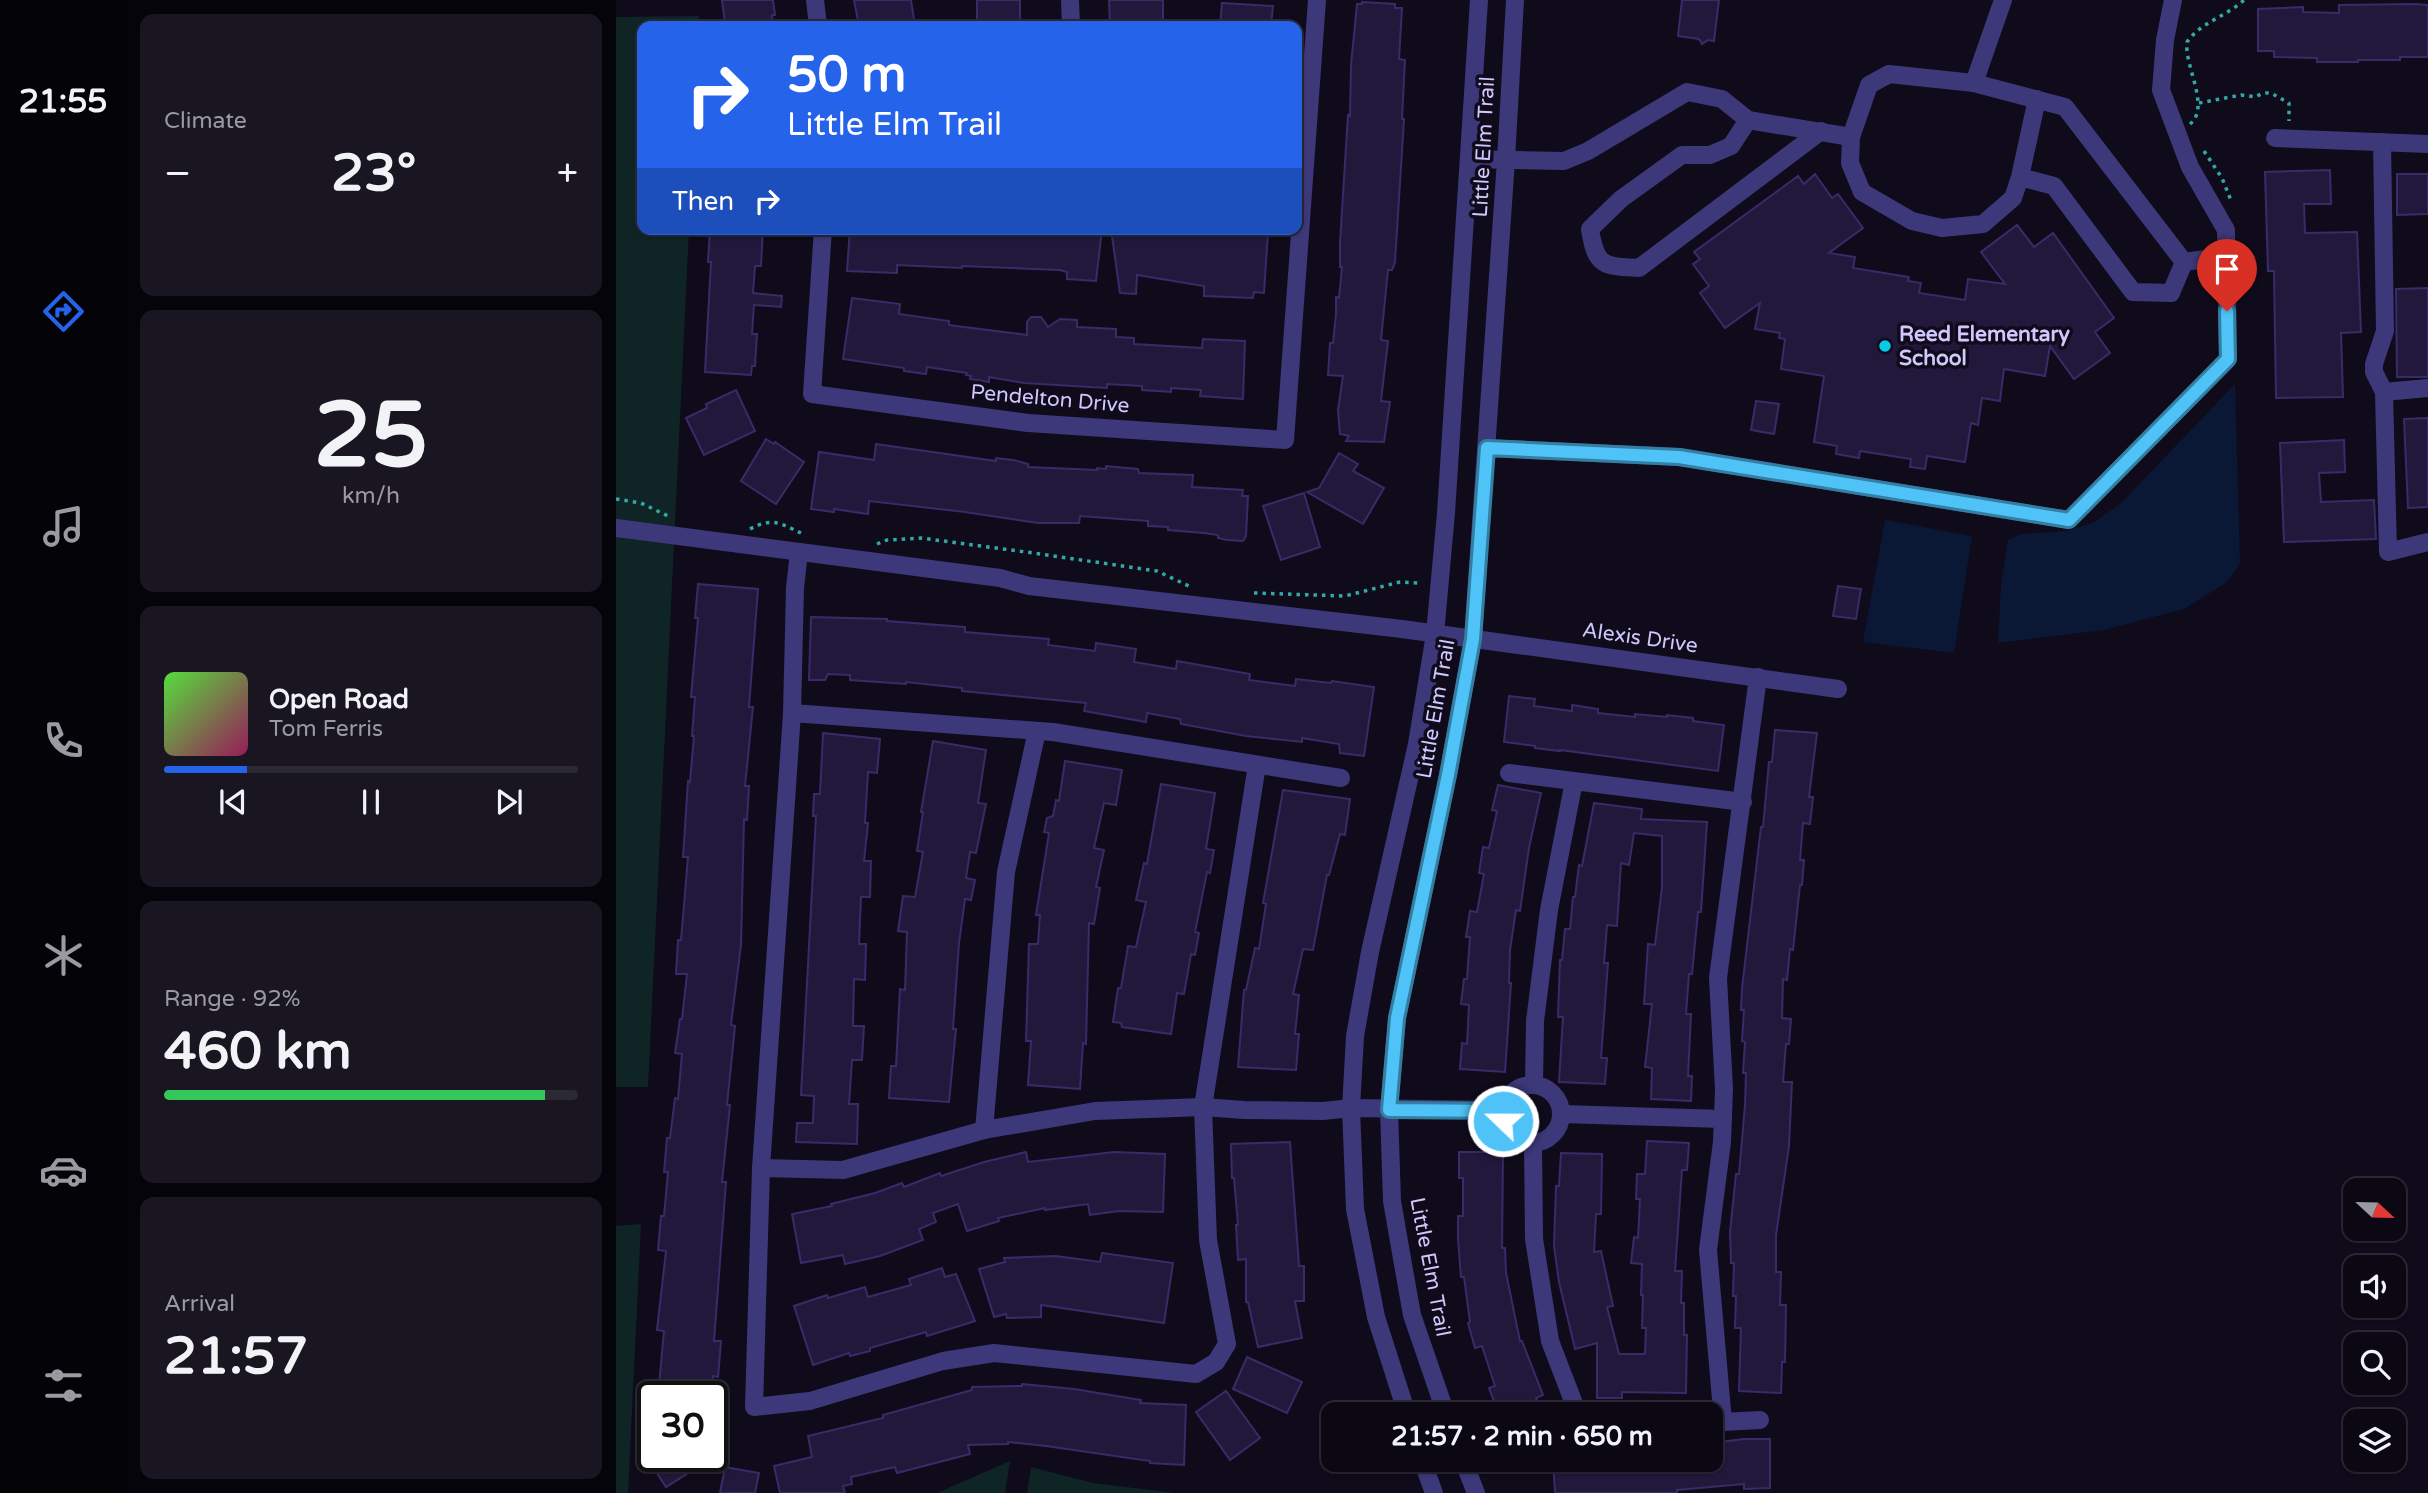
<!DOCTYPE html>
<html lang="en">
<head>
<meta charset="utf-8">
<style>
  body { margin:0; font-family:"Varela Round",sans-serif; background:#191622; color:#f1f3f6; height:100vh; display:flex; flex-direction:column; font-size:26px; white-space:nowrap }
  * { box-sizing:border-box; margin:0 }
  p { font-size:23px; color:#9a9aa0 }
  .icon { flex:none; width:38px; height:38px; fill:none; stroke:currentColor; stroke-width:2; stroke-linecap:round; stroke-linejoin:round }
  .map { position:relative; flex:1; overflow:hidden }
  .side { display:flex; flex-direction:column; gap:14px; padding:14px; background:#06040b; width:490px }
  .side>* { flex:none }
  .hud { position:absolute; left:21px; top:21px; width:665px; height:214px; border-radius:14px; box-shadow:0 2px 5px #0004,0 0 0 2px #2b2934; background:#2563eb; color:#fff; overflow:hidden }
  .needle { width:46px; rotate:112deg }
  .controls { position:absolute; left:1727px; top:1178px; display:grid; gap:14px }
  .controls a { display:grid; place-items:center; width:63px; height:63px; border-radius:14px; background:#0b0814; box-shadow:0 2px 5px #0004,0 0 0 2px #2b2934; font-size:35px }
  .speed { position:absolute; left:21px; top:1381px; display:flex; gap:14px; font-size:35px; font-weight:700; text-align:center }
  .speed>* { display:grid; place-content:center; width:91px; height:91px; border-radius:50%; background:#0b0814; box-shadow:0 2px 5px #0004,0 0 0 2px #2b2934; line-height:1 }
  .speed .limit { border:4px solid #111; border-radius:10px; background:#fff; color:#111 }
  .pin { position:absolute; display:grid; place-items:center; width:60px; height:60px; color:#fff; margin:-72px -30px; border-radius:50% 50% 50% 0; rotate:-45deg; box-shadow:0 0 7px #0007 }
  .pin .icon { rotate:45deg }
  .me { position:absolute; width:77px; margin:-38px; rotate:292deg; stroke-linejoin:round; filter:drop-shadow(0 0 5px #0008) }
  .turn { display:flex; align-items:center; gap:24px; height:147px; padding:0 35px; font-size:32px }
  .turn .icon { width:91px; height:91px; stroke-width:2.5 }
  .turn b { display:block; font-size:49px; line-height:60px }
  .then { display:flex; align-items:center; height:66px; padding:0 35px; background:#0003; gap:14px; font-size:26px }
  .big { font-size:52px; font-weight:800; line-height:1.1 }
  .side .widget { flex:1; display:flex; flex-direction:column; justify-content:center; gap:10px; min-width:0; padding:0 24px; border-radius:14px; background:#191622 }
  .side .dial { align-items:center; gap:0 }
  .dial b { font-size:91px; line-height:1 }
  .song { display:flex; align-items:center; gap:21px }
  .cover { width:84px; height:84px; border-radius:10px; background:linear-gradient(135deg,hsl(110 70% 55%),hsl(330 70% 35%)) }
  .played { height:7px; border-radius:4px; background:linear-gradient(90deg,#2563eb 20%,#2b2934 20%) }
  .keys { display:flex; justify-content:space-around; direction:ltr }
  .heat { display:flex; justify-content:space-between; align-items:center; font-size:38px; direction:ltr }
  .charge { height:10px; border-radius:5px; background:linear-gradient(90deg,#34c759 92%,#2b2934 0) }
  .trip { position:absolute; left:705px; top:1402px; width:402px; height:70px; border-radius:14px; background:#0b0814; box-shadow:0 2px 5px #0004,0 0 0 2px #2b2934; font-weight:800; line-height:70px; text-align:center }
  main { display:flex; flex:1; min-height:0 }
  .dock { display:flex; flex-direction:column; width:126px; justify-content:space-around; align-items:center; background:#040308; color:#9a9aa0 }
  .dock .icon { width:49px; height:49px }
  .dock .on { color:#2563eb }
  .dock b { font-size:32px; color:#f1f3f6 }
  .map>svg:first-child { display:block }
</style>
</head>
<body>
<main>
<nav class="dock">
<b>21:55</b>
<svg class="icon on" aria-label="directions" viewBox="0 0 24 24"><path d="M12 3l9 9-9 9-9-9zM9 14v-3h6M13 9l2 2-2 2"/></svg>
<svg class="icon" aria-label="music" viewBox="0 0 24 24"><path d="M9 18V5l10-2v13"/><circle cx="6" cy="18" r="3"/><circle cx="16" cy="16" r="3"/></svg>
<svg class="icon" aria-label="phone" viewBox="0 0 24 24"><path d="M5 4h4l2 5-3 2q2 4 5 5l2-3 5 2v4C11 20 4 13 5 4z"/></svg>
<svg class="icon" aria-label="climate" viewBox="0 0 24 24"><path d="M12 3v18M4 7l16 10M4 17L20 7"/></svg>
<svg class="icon" aria-label="car" viewBox="0 0 24 24"><path d="M5 17H2v-5l4-1 3-4h7l3 4 3 1v5h-3M9 17h6M6 11h13"/><circle cx="7" cy="17" r="2"/><circle cx="17" cy="17" r="2"/></svg>
<svg class="icon" aria-label="filters" viewBox="0 0 24 24"><path d="M4 7h16M4 17h16"/><circle cx="9" cy="7" r="2"/><circle cx="15" cy="17" r="2"/></svg>
</nav>
<section class="side">
<div class="widget"><p>Climate</p>
<div class="heat"><a>−</a><b class="big">23°</b><a>+</a></div>
</div>
<div class="widget dial"><b>25</b><p>km/h</p></div>
<div class="widget">
<div class="song"><i class="cover"></i><div><b>Open Road</b><p>Tom Ferris</p></div></div>
<div class="played"></div>
<div class="keys"><svg class="icon" aria-label="previous" viewBox="0 0 24 24"><path d="M18 5L8 12l10 7zM5 5v14"/></svg><svg class="icon" aria-label="pause" viewBox="0 0 24 24"><path d="M8 5v14M16 5v14"/></svg><svg class="icon" aria-label="next" viewBox="0 0 24 24"><path d="M6 5l10 7-10 7zM19 5v14"/></svg></div>
</div>
<div class="widget"><p>Range · 92%</p><b class="big">460 km</b><div class="charge"></div></div>
<div class="widget"><p>Arrival</p><b class="big">21:57</b></div>
</section>
<div class="map">
<svg width="1812" height="1493" viewBox="0 0 1812 1493">
  <rect width="100%" height="100%" fill="#0f0b1b"/>
  <g fill="#0f2525">
    <path d="M83,16L82,26H26V229H73L32,1087H0V17Z"/>
    <path d="M25,1224L12,1493H0V1226Z"/>
    <path d="M394,1461L389,1493H321Z"/>
    <path d="M415,1467L477,1483L559,1493H411Z"/>
  </g>
  <g fill="#0a1836">
    <path d="M1619,384L1624,563L1611,582L1568,609L1488,630L1382,643L1385,585L1392,540L1406,534L1448,531L1477,523L1504,504Z"/>
    <path d="M1269,520L1356,536L1338,653L1247,642Z"/>
  </g>
  <g fill="#21183c" stroke="#392b67" stroke-width="2">
    <path d="M106,0H157L159,15H156L157,26H116L115,22L109,23Z"/>
    <path d="M238,0H295L299,26H243Z"/>
    <rect x="361" y="0" width="43" height="26"/>
    <path d="M493,0H547V26H494Z"/>
    <path d="M1066,0H1103L1098,41L1092,40L1086,44L1083,39L1062,36Z"/>
    <path d="M746,2L779,4V8H786L783,59L789,60L786,119H788L779,262L776,270H772L765,340L772,341L765,401L774,402L768,442L730,441L733,436L724,434L722,410L727,376L712,375L714,343H717L720,314V297L723,298L726,267H724V242L732,115L734,116L735,65L741,4H746Z"/>
    <path d="M606,3L657,6L655,26H604Z"/>
    <path d="M1799,4L1812,5V57H1784V60H1742V62H1701V58L1658,57V51H1642V9L1687,7V12L1723,13V5Z"/>
    <path d="M1714,170L1715,204H1688L1689,233L1741,232L1745,332L1725,333L1727,397L1660,398L1658,271H1652L1649,172Z"/>
    <path d="M1199,174L1216,198L1222,194L1247,228L1213,253L1239,257L1237,268L1293,277L1292,281L1305,283L1303,293L1349,300L1352,279L1389,284L1365,252L1401,225L1418,247L1437,233L1498,318L1479,332L1494,353L1458,379L1434,346L1429,376L1388,369L1384,401L1366,398L1362,425L1355,423L1349,462L1311,456L1309,469L1294,467L1295,459L1244,451L1243,458L1220,454L1221,446L1198,442L1208,376L1165,369L1169,339L1163,338L1164,333L1139,329L1144,303L1109,328L1084,293L1093,286L1077,264L1084,259L1078,252L1182,176L1188,184Z"/>
    <path d="M1781,174H1812V214L1781,215Z"/>
    <path d="M94,229H147L145,266H139L137,293L166,296L165,307L138,305L136,334H141L139,366H136L135,375L89,372L95,262H92Z"/>
    <path d="M234,229H486L480,281L451,279V272L444,270L346,266V268L281,265V273L231,271Z"/>
    <path d="M495,229H554L595,234V229L652,231L648,293L638,292L637,298L588,296V286L521,275L520,294L504,293Z"/>
    <path d="M1812,288V377H1781L1780,289Z"/>
    <path d="M236,298L284,304L283,314L333,321V325L340,326L411,335V322L415,317H425L432,327L444,319L461,320V327L500,329V337L518,338V344L586,348L587,339L629,341L627,399L584,396L585,390L555,388V392L526,390V386L491,384V388L474,387L408,383L373,377V382L354,379L355,376L350,375L351,373L311,367L310,374L288,371V368L227,359Z"/>
    <path d="M120,390L139,431L88,455L70,418L91,408L90,404Z"/>
    <path d="M1140,401L1163,404L1158,434L1135,430Z"/>
    <path d="M1812,418V507L1792,508L1788,419Z"/>
    <path d="M150,439L158,444L159,442L188,462L160,504L125,481Z"/>
    <path d="M1728,440L1729,472L1703,473L1705,502L1758,500L1760,539L1668,542L1664,443Z"/>
    <path d="M260,444L380,461V458L397,460L412,464V467L481,470V468L490,469V466L522,469L523,473L577,475L576,487L627,490L626,496H632L630,536L627,541L611,540L602,538V535L588,533L552,530V527L532,526V521L518,520L464,516L463,523H422L349,512L253,501L252,514L218,509V512L195,509L203,452L258,460Z"/>
    <path d="M723,453L742,464L737,471L768,488L747,524L691,492L703,488Z"/>
    <path d="M688,493L704,547L665,560L647,506Z"/>
    <path d="M82,584L142,589L133,707H137L129,786H133L131,820L128,819L125,945L115,1025L119,1026L111,1105H114L106,1182H110L98,1341H105L102,1377L97,1376L95,1396H42L48,1331L41,1330L50,1251L42,1250L45,1216H48L52,1172H48L51,1138H54L59,1098L62,1099L66,1054L59,1053L64,1019H66L71,974H60L62,940H65L72,857H67L72,781L74,782L78,736H76L79,697H75L82,618H79Z"/>
    <path d="M1222,586L1245,589L1240,619L1217,616Z"/>
    <path d="M195,617L271,619V621L349,627V632L433,639L432,645L479,651L480,643L520,649L518,662L560,669L561,661L634,674L633,680L679,686L680,679L715,683L716,681L758,687L748,756L724,753L723,744L686,738V742L630,736L565,724L564,719L531,713L530,722L468,711L470,703L346,691V688L290,682V684L234,680V675L212,674L209,680H193Z"/>
    <path d="M893,696L919,699L918,706L956,711V705L982,709V713L1019,717V714L1051,717V715L1077,718V721L1108,725L1102,771L944,750V751L919,748V746L888,742Z"/>
    <path d="M1159,730L1201,733L1193,797H1197L1194,824L1187,823L1184,860H1188L1186,885H1184L1177,950L1174,949L1171,980L1167,979L1166,1018L1175,1019L1173,1044H1170L1167,1082H1176L1173,1146L1160,1235V1272H1165L1164,1305H1170L1169,1362H1166L1165,1393L1123,1391L1125,1328H1119L1120,1296H1117L1118,1263H1115L1114,1232L1120,1174H1123L1129,1105L1130,1073H1127L1129,1042L1126,1041L1128,1010H1125L1126,988L1145,827H1147L1153,762H1156Z"/>
    <path d="M207,733L264,739L261,773L252,772L249,823H252L248,861H255L254,897H245L243,944H250L249,980L238,979L237,1026H248L246,1060H236L233,1104H242L241,1144L180,1142L181,1123H197L198,1096L185,1095L200,816H197L198,794H204Z"/>
    <path d="M317,741L370,750L362,803L370,804L360,853L354,852L350,878L359,880L355,900L349,899L343,943L337,1029H340L333,1102L273,1098L275,1066H280L284,989L289,990L291,932L282,931L287,896L299,897L307,852L301,851L307,812H305Z"/>
    <path d="M449,761L506,770L500,805L488,803L478,848L488,850L480,887L484,888L478,924L473,923L470,1044L467,1043L464,1089L412,1085L415,1041H410L413,944H422L424,915H420L433,833L428,832L431,818L437,816L440,800L443,801Z"/>
    <path d="M545,784L599,793L590,849L598,850L594,873L591,872L579,932L583,933L579,955L575,954L568,994L561,993L555,1034L506,1027L505,1023L497,1022L502,988H505L512,946L520,947L530,902L520,900L528,863L531,864Z"/>
    <path d="M882,785L925,793L913,848L904,911L900,910L894,950L893,983H895L889,1072L844,1069L846,1043L851,1044L853,1005L845,1004L848,979H851L854,937H850L854,911L861,912L868,874L863,873L867,847L873,848L881,811L876,810Z"/>
    <path d="M667,790L734,799L729,835L724,834L713,875H711L697,950L687,949L677,994L683,995L679,1034H683L680,1070L622,1067L628,990H630L639,948L643,949L650,904L647,903Z"/>
    <path d="M978,803L1026,809L1025,819L1091,822L1085,912H1082L1076,974H1073L1070,1014H1075L1072,1076H1076L1075,1101L1035,1099L1036,1068L1029,1067L1036,1004H1028L1032,944L1039,945L1046,887V836L1018,833L1013,865L1005,863L1001,926L991,925L988,963H992L985,1058H991L989,1084L943,1082L947,1017H942L944,960H946L949,929H954L957,897H959L963,865L966,866Z"/>
    <path d="M1031,1141L1073,1143L1071,1170H1066L1059,1271H1066L1065,1303H1068V1335H1071L1070,1393L1006,1392V1398H981V1343L959,1349L943,1282L938,1246L940,1186H943L945,1153L986,1154L985,1214H980L978,1252L985,1251L997,1306L991,1307L1003,1354H1029L1030,1328H1026L1027,1295H1025L1026,1264L1015,1263L1018,1237L1022,1238L1024,1199H1020L1021,1174H1029Z"/>
    <path d="M674,1142L683,1266H688V1301H679L686,1338L642,1347L632,1302H630V1259L622,1260L620,1225H622L618,1178H616L615,1144Z"/>
    <path d="M410,1152L412,1162L498,1152L549,1154L547,1212L503,1211L474,1215L472,1204L429,1210V1208L382,1218L383,1221L351,1231L342,1204L317,1213L320,1222L303,1229L307,1240L264,1256L229,1264L227,1255L185,1263L176,1214L216,1206L215,1204L259,1193L286,1183L288,1187L324,1173L325,1176L368,1162Z"/>
    <path d="M843,1152H887L886,1248H889L890,1273L904,1341H906L927,1395L920,1398L926,1414H883L873,1388L879,1386L866,1346L859,1348L852,1323L854,1322L848,1277H845L842,1239V1216H847V1178H843Z"/>
    <path d="M486,1253L557,1263L548,1323L425,1305V1317L391,1318L390,1314L378,1317L363,1269L389,1262L388,1258L440,1256L484,1262Z"/>
    <path d="M326,1268L329,1277L340,1274L359,1321L311,1336L310,1332L254,1348V1351L234,1356L233,1353L197,1365L178,1306L211,1295L212,1298L249,1287L252,1297L295,1285L293,1279Z"/>
    <path d="M631,1357L686,1382L671,1413L617,1389Z"/>
    <path d="M406,1384L458,1389L525,1400L524,1403L570,1405L568,1465L534,1463V1461L430,1446L392,1442V1444L352,1445L354,1454L281,1473L279,1467L235,1477L236,1484L227,1486L229,1493H164L158,1466L196,1457L192,1436L267,1418V1415L356,1390V1387L406,1386Z"/>
    <path d="M610,1391L644,1438L614,1460L580,1412Z"/>
    <path d="M1128,1439H1154V1488L1128,1489V1484L1061,1490V1493H939L937,1460H1096V1443Z"/>
    <path d="M30,1456H99L50,1487Z"/>
    <path d="M109,1467L143,1473L139,1493H104Z"/>
  </g>
  <g fill="none" stroke-linecap="round" stroke-linejoin="round">
    <g stroke="#30a9a7" stroke-width="3.5" stroke-dasharray="3.5 5" stroke-linecap="butt">
      <path d="M1583,103L1625,95L1640,97C1653,88 1659,96 1673,103V121"/>
      <path d="M1574,124C1595,107 1568,66 1571,42C1585,22 1611,16 1628,0"/>
      <path d="M1588,151L1606,178L1616,203"/>
      <path d="M0,499L25,503L54,517"/>
      <path d="M134,529C157,517 163,523 185,533"/>
      <path d="M261,544L271,540L305,538L410,552L541,571L575,587"/>
      <path d="M638,593L729,596L784,582L802,583"/>
    </g>
    <g stroke="#3d3879" stroke-width="18">
      <path d="M199,0L202,26"/>
      <path d="M454,0L455,26"/>
      <path d="M1358,83L1387,0"/>
      <path d="M1132,120L1115,146L1094,155H1066L1005,199L974,229C980,267 987,266 1023,268L1205,131"/>
      <path d="M1659,138L1812,144"/>
      <path d="M1766,142L1769,331L1758,364V372L1768,392L1772,552L1812,542"/>
      <path d="M853,159L948,161L972,151L1071,92L1106,99L1132,120L1235,137"/>
      <path d="M1404,177L1438,186L1517,292L1555,293L1568,262L1449,107L1358,83L1273,74L1253,85L1235,137L1234,163L1246,192L1296,221L1326,228L1367,224L1397,198L1404,177L1421,99"/>
      <path d="M207,229L196,394L412,423L669,440L701,0"/>
      <path d="M1568,262L1611,256"/>
      <path d="M1768,392L1812,388"/>
      <path d="M871,448L1064,457L1453,520L1612,359L1610,230L1574,167L1545,90L1549,40L1557,0"/>
      <path d="M0,528L384,578L413,586L786,629L1222,689"/>
      <path d="M183,552L179,588L176,713L145,1168L138,1407L194,1401L327,1361L378,1353L580,1374L600,1362L611,1344L592,1240L587,1107L641,765"/>
      <path d="M1142,677L1102,978L1108,1089L1106,1142L1092,1250L1107,1422L1144,1420"/>
      <path d="M176,713L437,732L725,778"/>
      <path d="M893,773L1127,802"/>
      <path d="M918,1084L919,1021L933,910L958,781"/>
      <circle cx="916" cy="1114" r="29"/>
      <path d="M946,1114L1107,1119"/>
      <path d="M368,1130L390,872L421,731"/>
      <path d="M917,1144L918,1239L934,1341L962,1414"/>
      <path d="M145,1168L227,1170L368,1130L479,1111L587,1107L628,1110L707,1111L735,1108L886,1110"/>
      <path d="M791,1414L760,1317L739,1209L735,1108L739,1036L754,952L801,744L819,634L830,513L863,0"/>
      <path d="M830,1414L796,1315L788,1270L776,1201L773,1110L781,1018L832,775L857,639L890,160L899,0"/>
      <path d="M806,1460L818,1493"/>
      <path d="M847,1460L860,1493"/>
    </g>
  </g>
  <g fill="none" stroke-linecap="round" stroke-linejoin="round">
    <g stroke="#337fa1" stroke-width="18">
      <path id="route" d="M887,1121L886,1111L773,1110L781,1018L832,775L857,639L871,448L1063,457L1453,520L1612,359L1611,311"/>
    </g>
    <use href="#route" stroke="#4fc3f7" stroke-width="12"/>
  </g>
  <circle fill="#07c9ea" stroke="#0f0b1b" stroke-width="2.5" cx="1269" cy="346" r="7"/>
  <g text-anchor="middle" dominant-baseline="central" stroke-width="7" stroke-linejoin="round" paint-order="stroke">
    <g font-size="21" fill="#d0c7fd" stroke="#0f0b1b">
      <text transform="translate(868 147) rotate(-87)">Little Elm Trail</text>
      <text transform="translate(434 399) rotate(5)">Pendelton Drive</text>
      <text transform="translate(1024 638) rotate(8)">Alexis Drive</text>
      <text transform="translate(820 709) rotate(-80)">Little Elm Trail</text>
      <text transform="translate(814 1267) rotate(79)">Little Elm Trail</text>
    </g>
    <g font-size="21" font-weight="bold" fill="#d0c7fd" stroke="#0f0b1b" text-anchor="start">
      <text x="1283" y="334">Reed Elementary<tspan x="1283" dy="24">School</tspan></text>
    </g>
  </g>
</svg>
<div class="controls">
<a><svg class="needle" viewBox="-14 -14 28 28"><path d="M0-13l5 13h-10z" fill="#e53935"/><path d="M0 13l5-13h-10z" fill="#9a9aa0"/></svg></a>
<a><svg class="icon" aria-label="sound" viewBox="0 0 24 24"><path d="M4 9h4l5-4v14l-5-4H4zM17 9q2 3 0 6"/></svg></a>
<a><svg class="icon" aria-label="search" viewBox="0 0 24 24"><circle cx="10" cy="10" r="6"/><path d="M15 15l6 6"/></svg></a>
<a><svg class="icon" aria-label="layers" viewBox="0 0 24 24"><path d="M12 4l9 5-9 5-9-5zM3 14l9 5 9-5"/></svg></a>
</div>
<div class="speed"><div class="limit">30</div></div>
<div class="pin" style="left:1611px;top:311px;background:#d93025"><svg class="icon" aria-label="arrive" viewBox="0 0 24 24"><path d="M6 21V4h12l-3 4 3 4H6"/></svg></div>
<svg class="me" style="left:887px;top:1121px" viewBox="-20 -20 40 40"><circle r="17" fill="#4fc3f7" stroke="#fff" stroke-width="3"/><path d="M0-11L8 9 0 5-8 9z" fill="#fff"/></svg>
<div class="trip">21:57 · 2 min · 650 m</div>
<div class="hud">
<div class="turn"><svg class="icon" aria-label="right" viewBox="0 0 24 24"><path d="M7 20v-9h11M14 6l5 5-5 5"/></svg><div><b>50 m</b>Little Elm Trail</div></div>
<div class="then">Then<svg class="icon" aria-label="right" viewBox="0 0 24 24"><path d="M7 20v-9h11M14 6l5 5-5 5"/></svg></div>
</div>
</div>
</main>
</body>
</html>
